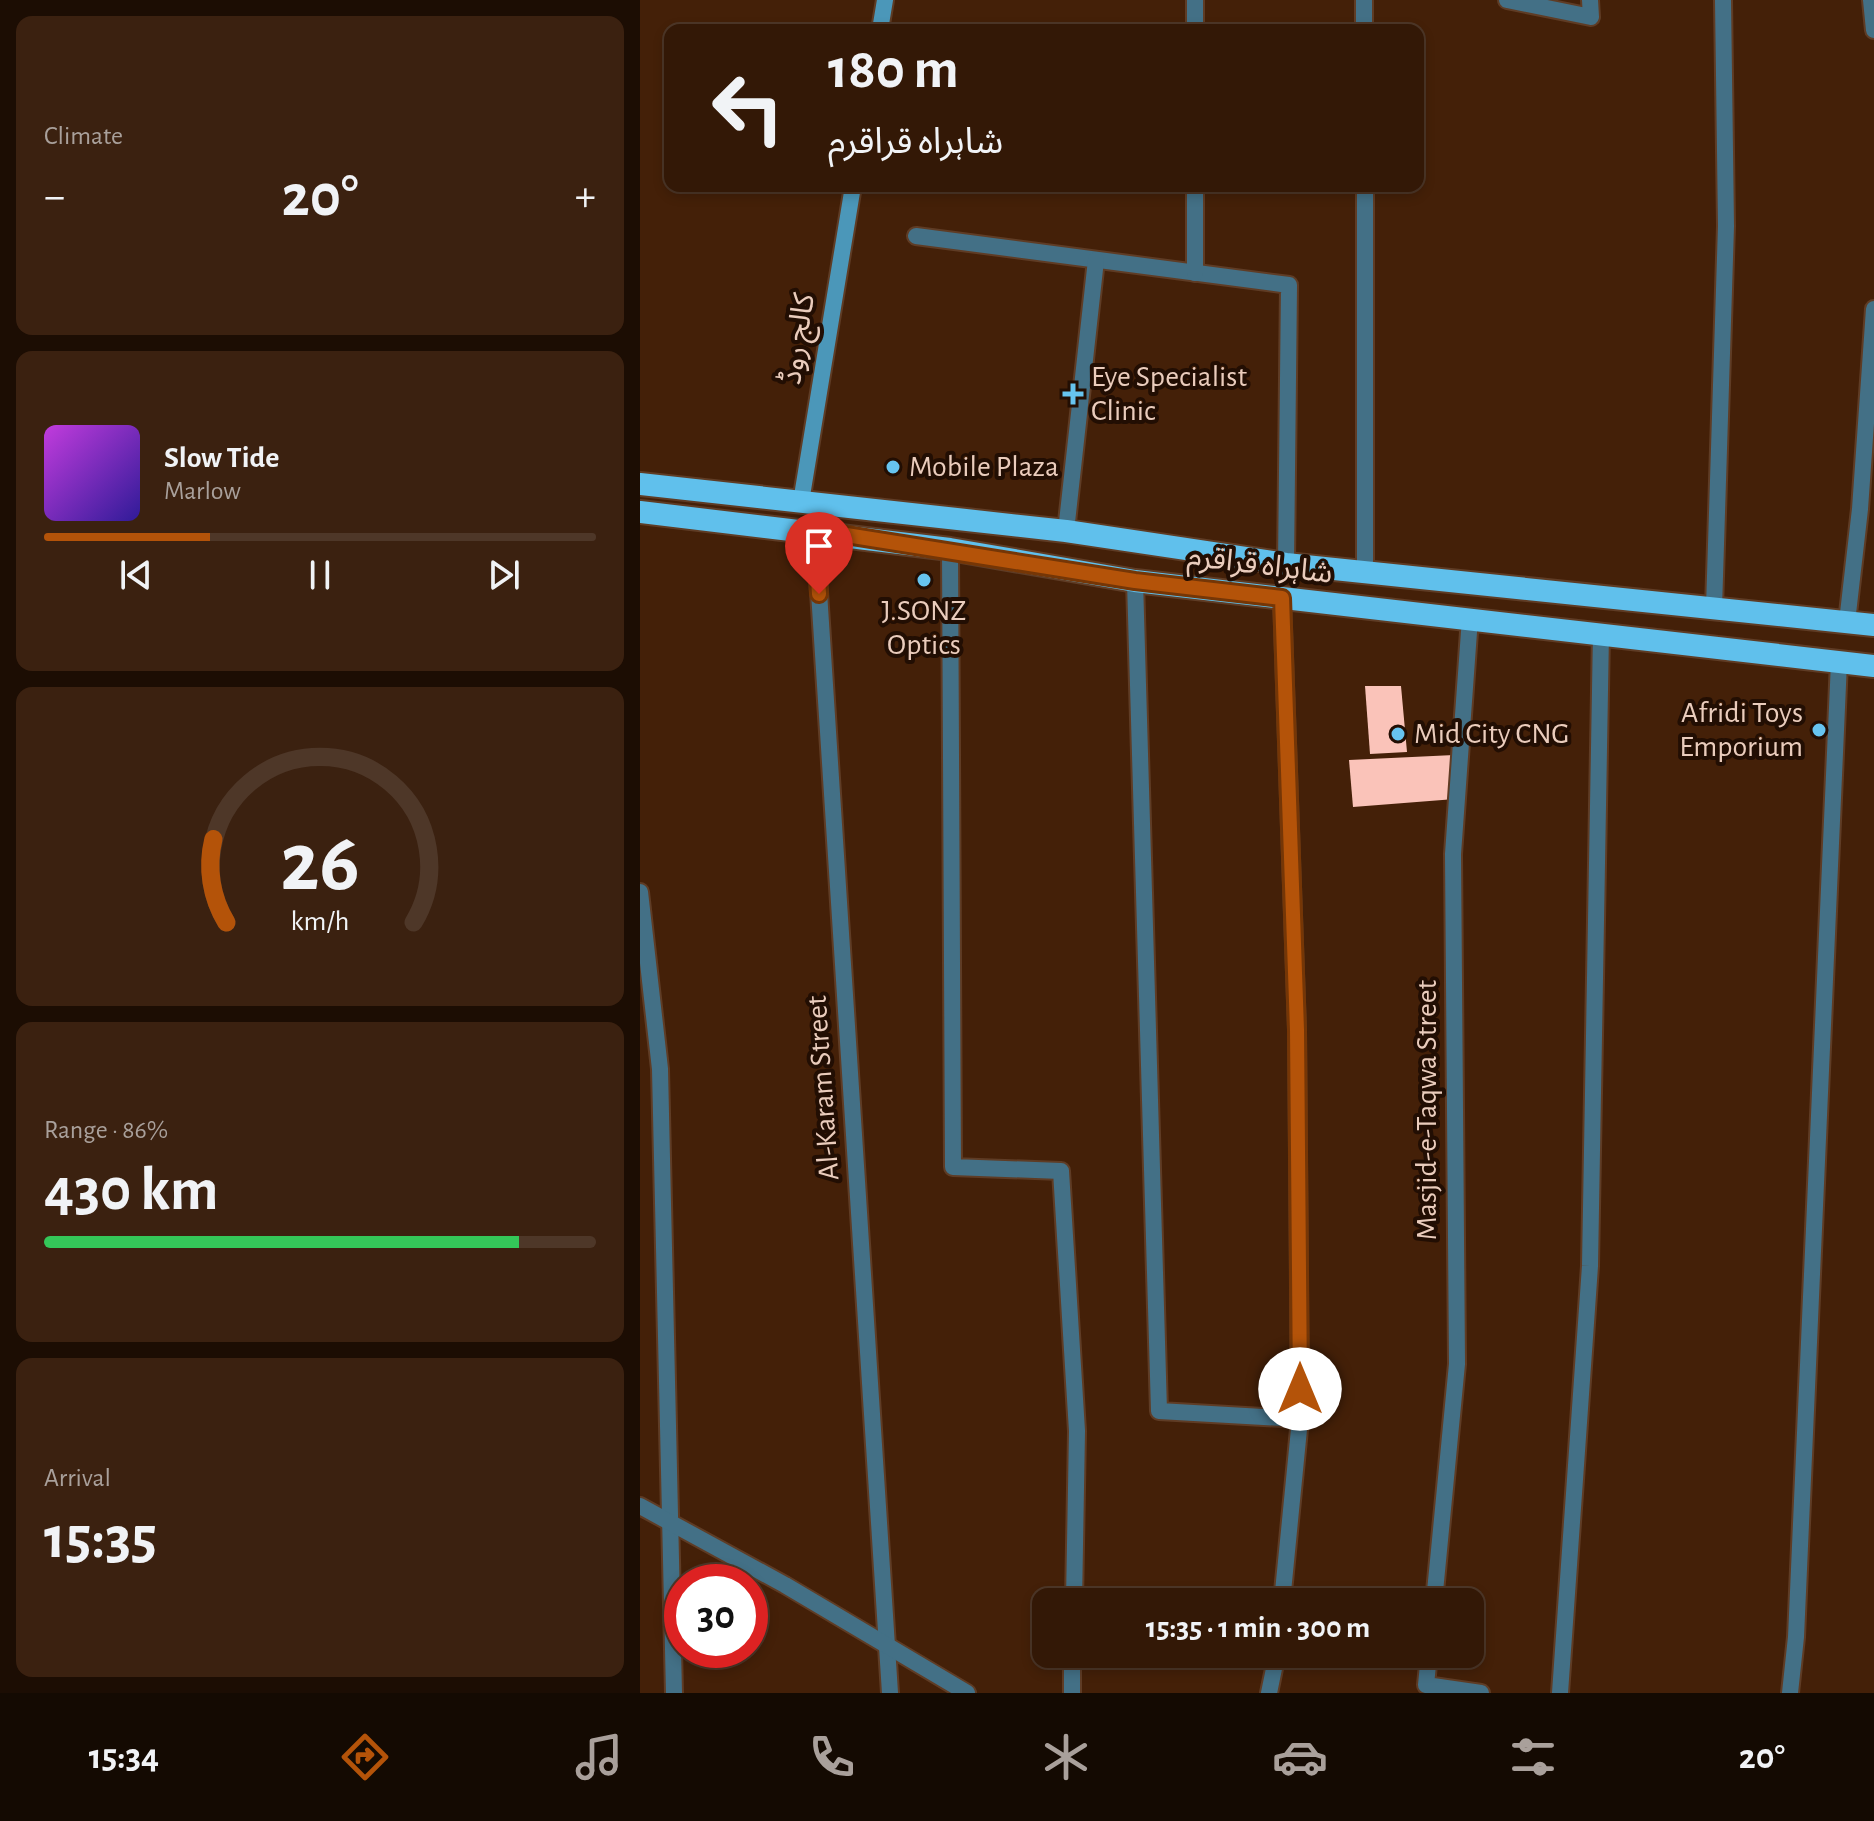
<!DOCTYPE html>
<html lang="en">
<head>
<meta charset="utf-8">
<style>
  body { margin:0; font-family:"Alegreya Sans","Noto Sans Arabic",sans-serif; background:#3b2110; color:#f1f3f6; height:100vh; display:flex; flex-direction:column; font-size:30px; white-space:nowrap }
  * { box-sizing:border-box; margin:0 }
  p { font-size:26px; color:#a9a09b }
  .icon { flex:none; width:44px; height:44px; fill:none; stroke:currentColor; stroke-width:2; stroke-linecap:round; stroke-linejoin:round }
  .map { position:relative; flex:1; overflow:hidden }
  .drawer { display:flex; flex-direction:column; gap:16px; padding:16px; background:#1c0d03; width:640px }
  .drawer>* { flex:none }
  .banner { position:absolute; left:24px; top:24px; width:760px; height:168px; border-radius:16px; box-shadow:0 4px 12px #0003,0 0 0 2px #4e3728; background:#331806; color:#f1f3f6; overflow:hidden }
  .speed { position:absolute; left:24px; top:1564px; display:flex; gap:16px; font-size:40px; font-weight:700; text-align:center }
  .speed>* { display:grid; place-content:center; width:104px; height:104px; border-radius:50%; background:#331806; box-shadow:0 4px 12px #0003,0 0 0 2px #4e3728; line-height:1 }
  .speed .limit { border:12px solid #d22; background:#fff; color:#111 }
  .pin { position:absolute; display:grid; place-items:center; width:68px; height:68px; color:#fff; margin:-82px -34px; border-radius:50% 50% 50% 0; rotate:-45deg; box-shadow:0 0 8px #0007 }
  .pin .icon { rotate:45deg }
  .me { position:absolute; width:88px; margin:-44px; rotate:0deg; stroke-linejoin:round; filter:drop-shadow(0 0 6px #0008) }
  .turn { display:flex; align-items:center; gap:28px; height:168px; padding:0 32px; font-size:36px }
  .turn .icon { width:104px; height:104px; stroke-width:2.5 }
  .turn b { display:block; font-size:56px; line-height:68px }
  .big { font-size:60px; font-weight:700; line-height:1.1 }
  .drawer .card { flex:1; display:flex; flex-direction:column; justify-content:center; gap:12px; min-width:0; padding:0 28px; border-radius:16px; background:#3b2110 }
  .drawer .dial { align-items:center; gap:0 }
  .dial svg { height:208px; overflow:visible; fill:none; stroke:#4e3728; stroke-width:7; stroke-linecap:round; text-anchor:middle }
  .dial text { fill:#f1f3f6; stroke:none }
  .song { display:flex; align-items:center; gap:24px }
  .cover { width:96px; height:96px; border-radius:12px; background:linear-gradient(135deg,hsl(290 70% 55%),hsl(250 70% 35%)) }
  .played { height:8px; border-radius:4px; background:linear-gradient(90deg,#b45309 30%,#4e3728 30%) }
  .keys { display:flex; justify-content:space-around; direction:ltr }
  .heat { display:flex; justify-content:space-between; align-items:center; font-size:44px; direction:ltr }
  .charge { height:12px; border-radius:6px; background:linear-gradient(90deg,#34c759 86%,#4e3728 0) }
  .trip { position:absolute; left:392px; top:1588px; width:452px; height:80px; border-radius:16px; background:#331806; box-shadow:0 4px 12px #0003,0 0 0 2px #4e3728; font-weight:700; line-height:80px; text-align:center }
  .tabs { display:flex; height:128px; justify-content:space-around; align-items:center; background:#140a02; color:#a9a09b }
  .tabs .icon { width:56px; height:56px }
  .tabs .active { color:#b45309 }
  .tabs b { font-size:36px; color:#f1f3f6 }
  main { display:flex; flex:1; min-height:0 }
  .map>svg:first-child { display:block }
</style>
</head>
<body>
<main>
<section class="drawer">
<div class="card"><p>Climate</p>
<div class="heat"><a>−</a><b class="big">20°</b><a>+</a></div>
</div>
<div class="card">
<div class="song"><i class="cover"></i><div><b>Slow Tide</b><p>Marlow</p></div></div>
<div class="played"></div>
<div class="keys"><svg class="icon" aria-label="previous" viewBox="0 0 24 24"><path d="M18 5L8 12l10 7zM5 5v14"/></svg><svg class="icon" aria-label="pause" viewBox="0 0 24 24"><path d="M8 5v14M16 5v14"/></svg><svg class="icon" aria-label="next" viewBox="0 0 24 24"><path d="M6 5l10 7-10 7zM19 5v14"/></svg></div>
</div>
<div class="card dial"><svg viewBox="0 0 100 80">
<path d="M14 69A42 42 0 1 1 86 69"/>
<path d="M14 69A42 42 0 0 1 9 37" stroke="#b45309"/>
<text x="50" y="56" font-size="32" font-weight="700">26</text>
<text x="50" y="72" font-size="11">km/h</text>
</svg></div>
<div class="card"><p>Range · 86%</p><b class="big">430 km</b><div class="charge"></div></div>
<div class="card"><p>Arrival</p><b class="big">15:35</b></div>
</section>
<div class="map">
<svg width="1234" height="1693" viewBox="0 0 1234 1693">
  <rect width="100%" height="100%" fill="#442008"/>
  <g fill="#fac3b9">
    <path d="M725,686H761L767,752L730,754Z"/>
    <path d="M814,755L815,799L713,807L709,760Z"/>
  </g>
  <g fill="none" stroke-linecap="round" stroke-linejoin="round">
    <g stroke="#5f3c25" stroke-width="20">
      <g id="minor">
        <path d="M724,0V30"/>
        <path d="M867,0L951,17L950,0"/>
        <path d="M1231,0L1234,30"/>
        <path d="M555,30V0"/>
        <path d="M725,186V573"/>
        <path d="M276,236L649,285L646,564"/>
        <path d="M555,273V186"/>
        <path d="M175,530L250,1693"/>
        <path d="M426,531L456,260"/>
        <path d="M310,549L313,1167L421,1171L437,1431L434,1602"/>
        <path d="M495,581L519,1411L660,1419"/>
        <path d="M642,598L657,1030L660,1419L642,1602"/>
        <path d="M1074,608L1086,226L1083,0"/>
        <path d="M1207,622L1220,509L1234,309"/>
        <path d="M0,892L20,1069L34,1693"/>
        <path d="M0,1506L145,1585L327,1693"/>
        <path d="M794,1602L817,1364L813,854L830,618"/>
        <path d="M789,1654L786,1685L841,1693"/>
        <path d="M432,1693V1654"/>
        <path d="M629,1693L637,1654"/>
        <path d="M920,1693L950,1266L961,633"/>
        <path d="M1150,1693L1156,1637L1199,662"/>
      </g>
    </g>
    <g stroke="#5f3c25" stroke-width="20">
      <g id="secondary">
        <path d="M240,30L245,0"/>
        <path d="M161,502L213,186"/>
      </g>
    </g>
    <g stroke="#5f3c25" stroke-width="26">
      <g id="trunk">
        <path d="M0,484L426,531L646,564L1234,625"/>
        <path d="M0,512L310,549L495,581L1234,666"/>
      </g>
    </g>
    <use href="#minor" stroke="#437086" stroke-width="16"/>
    <use href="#secondary" stroke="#4b97b9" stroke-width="16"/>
    <use href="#trunk" stroke="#60c0ec" stroke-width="22"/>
  </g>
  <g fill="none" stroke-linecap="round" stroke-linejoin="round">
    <g stroke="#753606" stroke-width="20">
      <path id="route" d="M179,594L175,530L495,581L642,598L657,1030L660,1389"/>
    </g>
    <use href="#route" stroke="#b45309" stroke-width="14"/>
  </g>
  <g fill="#67c4ef" stroke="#220e03" stroke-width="3">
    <path d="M429 382h8v8h8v8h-8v8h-8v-8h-8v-8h8z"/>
    <circle cx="253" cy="467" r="8"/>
    <circle cx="284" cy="580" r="8"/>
    <circle cx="1179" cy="730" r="8"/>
    <circle cx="758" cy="734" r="8"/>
  </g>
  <g text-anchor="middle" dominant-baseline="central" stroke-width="8" stroke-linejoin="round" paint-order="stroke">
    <g font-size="30" fill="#eaccbc" stroke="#220e03">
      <text transform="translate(158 339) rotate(-81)">کالج روڈ</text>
      <text transform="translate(620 565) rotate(7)">شاہراہ قراقرم</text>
      <text transform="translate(183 1088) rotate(-94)">Al-Karam Street</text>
      <text transform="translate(787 1110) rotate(-90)">Masjid-e-Taqwa Street</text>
    </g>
    <g font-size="30" fill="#eaccbc" stroke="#220e03" text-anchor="start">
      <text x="451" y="377">Eye Specialist<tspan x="451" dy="34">Clinic</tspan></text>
      <text x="269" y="467">Mobile Plaza</text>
      <text x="284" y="611" text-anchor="middle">J.SONZ<tspan x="284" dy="34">Optics</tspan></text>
      <text x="1163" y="713" text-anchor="end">Afridi Toys<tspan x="1163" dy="34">Emporium</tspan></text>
      <text x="774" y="734">Mid City CNG</text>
    </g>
  </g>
</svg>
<div class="speed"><div class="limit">30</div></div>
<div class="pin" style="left:179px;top:594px;background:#d93025"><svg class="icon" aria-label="arrive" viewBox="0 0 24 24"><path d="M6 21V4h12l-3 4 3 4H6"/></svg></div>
<svg class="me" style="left:660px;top:1389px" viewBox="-20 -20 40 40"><circle r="19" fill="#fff"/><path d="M0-13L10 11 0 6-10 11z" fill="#b45309"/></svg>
<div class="trip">15:35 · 1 min · 300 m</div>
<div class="banner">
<div class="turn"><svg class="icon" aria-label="left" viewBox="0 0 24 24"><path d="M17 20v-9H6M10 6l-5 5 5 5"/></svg><div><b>180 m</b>شاہراہ قراقرم</div></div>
</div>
</div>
</main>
<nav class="tabs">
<b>15:34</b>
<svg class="icon active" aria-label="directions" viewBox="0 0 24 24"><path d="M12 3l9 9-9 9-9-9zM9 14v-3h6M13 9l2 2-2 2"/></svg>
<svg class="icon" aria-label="music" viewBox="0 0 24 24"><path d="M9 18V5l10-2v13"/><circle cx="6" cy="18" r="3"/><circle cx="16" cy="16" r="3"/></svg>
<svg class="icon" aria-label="phone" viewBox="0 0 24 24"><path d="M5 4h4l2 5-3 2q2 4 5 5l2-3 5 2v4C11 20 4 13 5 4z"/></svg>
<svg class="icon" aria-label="climate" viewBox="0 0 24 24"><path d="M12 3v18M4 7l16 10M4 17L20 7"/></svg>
<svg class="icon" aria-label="car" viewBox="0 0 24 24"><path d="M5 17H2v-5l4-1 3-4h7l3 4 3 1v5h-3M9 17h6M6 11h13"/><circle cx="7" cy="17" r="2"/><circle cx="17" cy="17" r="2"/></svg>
<svg class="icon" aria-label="filters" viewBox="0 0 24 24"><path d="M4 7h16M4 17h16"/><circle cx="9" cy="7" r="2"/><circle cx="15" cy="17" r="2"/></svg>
<b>20°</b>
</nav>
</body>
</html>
